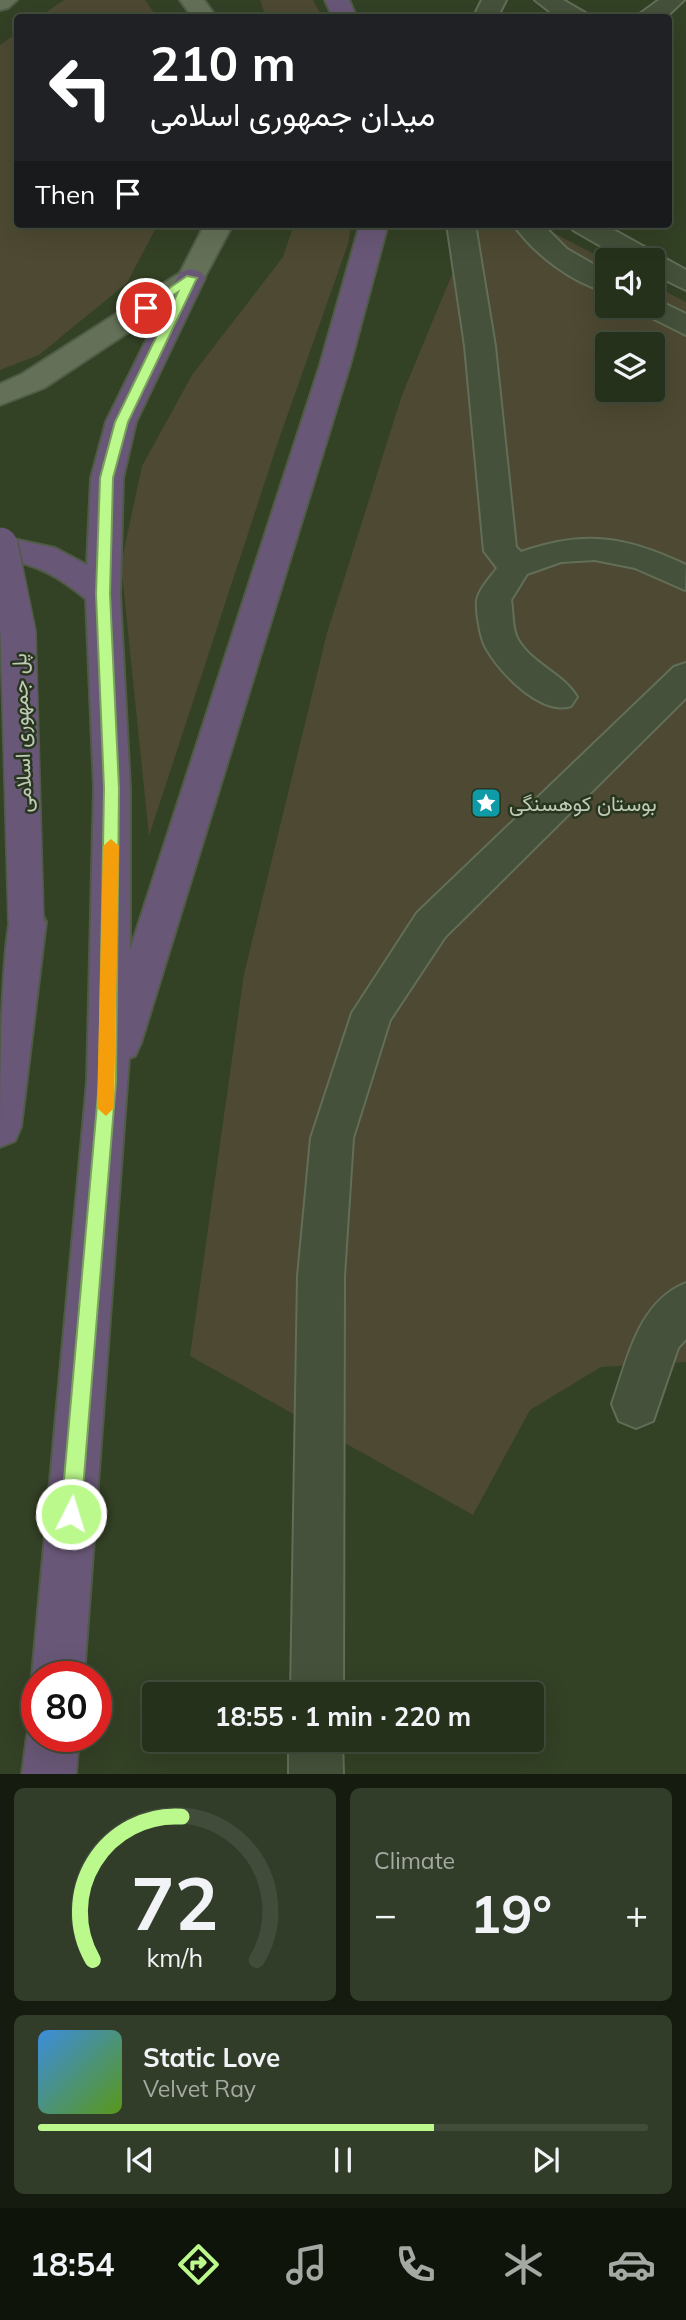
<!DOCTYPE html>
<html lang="en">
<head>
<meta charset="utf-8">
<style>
  body { margin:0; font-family:Mulish,Vazirmatn,sans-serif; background:#323d29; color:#f1f3f6; height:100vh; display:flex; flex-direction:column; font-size:26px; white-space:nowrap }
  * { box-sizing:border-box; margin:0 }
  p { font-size:23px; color:#a4a9a3 }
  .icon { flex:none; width:38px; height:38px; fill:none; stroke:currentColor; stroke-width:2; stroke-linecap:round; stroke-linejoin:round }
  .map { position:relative; height:1774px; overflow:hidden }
  .details { display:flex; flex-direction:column; gap:14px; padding:14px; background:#151b0f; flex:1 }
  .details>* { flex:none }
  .hud { position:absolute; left:14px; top:14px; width:658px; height:214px; border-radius:7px; box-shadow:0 7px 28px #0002,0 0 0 2px #424c3b; background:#202124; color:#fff; overflow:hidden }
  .tools { position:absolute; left:595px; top:248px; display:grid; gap:14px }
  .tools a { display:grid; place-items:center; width:70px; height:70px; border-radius:7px; background:#26311c; box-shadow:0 7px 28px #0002,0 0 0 2px #424c3b; font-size:35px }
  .speed { position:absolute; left:21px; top:1661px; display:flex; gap:14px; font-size:35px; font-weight:700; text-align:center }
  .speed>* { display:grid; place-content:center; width:91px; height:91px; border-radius:50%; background:#26311c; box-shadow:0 7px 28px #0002,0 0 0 2px #424c3b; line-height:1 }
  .speed .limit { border:10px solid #d22; background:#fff; color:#111 }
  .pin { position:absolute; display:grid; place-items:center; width:60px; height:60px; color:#fff; margin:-30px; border:4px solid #fff; border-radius:50%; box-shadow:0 2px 7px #0007 }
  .me { position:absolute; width:77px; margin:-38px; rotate:5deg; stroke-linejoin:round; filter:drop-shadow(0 0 5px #0008) }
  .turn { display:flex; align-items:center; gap:24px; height:147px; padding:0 21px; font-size:32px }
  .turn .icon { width:91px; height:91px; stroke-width:2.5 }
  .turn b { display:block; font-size:49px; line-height:60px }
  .then { display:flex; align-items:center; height:66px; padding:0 21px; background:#0003; gap:14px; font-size:26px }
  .big { font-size:52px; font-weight:700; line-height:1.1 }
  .details .tile { flex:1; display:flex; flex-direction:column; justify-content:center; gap:10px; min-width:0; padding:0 24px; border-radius:10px; background:#323d29 }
  .details .dial { align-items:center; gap:0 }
  .dial svg { height:182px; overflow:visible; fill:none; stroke:#424c3b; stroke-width:7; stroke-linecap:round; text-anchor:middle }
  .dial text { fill:#f1f3f6; stroke:none }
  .song { display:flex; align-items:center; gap:21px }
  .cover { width:84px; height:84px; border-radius:10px; background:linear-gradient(135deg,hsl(210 70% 55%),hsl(90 70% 35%)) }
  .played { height:7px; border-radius:4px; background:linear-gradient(90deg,#bcf98d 65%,#424c3b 65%) }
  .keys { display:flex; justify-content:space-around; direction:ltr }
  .heat { display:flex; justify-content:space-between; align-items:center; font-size:38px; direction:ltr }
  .details .tiles { flex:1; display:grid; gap:14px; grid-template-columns:1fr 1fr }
  .tile:last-child { grid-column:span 2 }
  .trip { position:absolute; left:142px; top:1682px; width:402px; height:70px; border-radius:7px; background:#26311c; box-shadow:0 7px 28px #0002,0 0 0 2px #424c3b; font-weight:700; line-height:70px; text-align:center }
  .tab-bar { display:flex; height:112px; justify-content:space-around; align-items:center; background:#0f140b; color:#a4a9a3 }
  .tab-bar .icon { width:49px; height:49px }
  .tab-bar .current { color:#bcf98d }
  .tab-bar b { font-size:32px; color:#f1f3f6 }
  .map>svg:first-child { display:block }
</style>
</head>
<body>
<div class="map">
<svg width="686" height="1774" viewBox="0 0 686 1774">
  <rect width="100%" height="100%" fill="#334125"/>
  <g fill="#4d4932" fill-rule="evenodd">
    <path d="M64,0H145L157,17H39Z"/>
    <path d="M260,0H313L322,17H266Z"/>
    <path d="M17,33L18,224H158L127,283L39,355L0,370V45Z"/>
    <path d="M294,224H351L349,241L278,442L149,836L121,564L142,466L192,375L283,257Z"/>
    <path d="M466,224H537L607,261V306H653V285L686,302V1362L601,1367L530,1410L473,1515L190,1356L244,974L327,633L402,395L453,272ZM607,345H653V390H607Z"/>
  </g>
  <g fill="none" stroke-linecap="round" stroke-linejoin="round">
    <g stroke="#626e58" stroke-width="4">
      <g id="street">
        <path d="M482,0H506L497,18H473Z"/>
        <path d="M535,0H563L594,18H558Z"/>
        <path d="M659,0H684L665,18H634Z"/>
        <path d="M447,224H475L495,346L516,547L521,552C584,530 626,536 686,565L685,590L635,568L595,560L561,562L527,574L511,600C513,611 512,628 517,638C531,664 563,673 577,697L571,706C541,716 497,671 484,644C480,634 476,612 477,601C478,590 491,577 497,568L484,551L465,346Z"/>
        <path d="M513,224H542L567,249L607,272V292C572,283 534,254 513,224Z"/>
        <path d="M569,224H603L686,270V290L653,274V261H627L573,230Z"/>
        <path d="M653,298L686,314V335L640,312L636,306H653Z"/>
        <path d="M686,663V698L445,937L390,1020L353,1138L344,1276L343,1694H291L298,1276L311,1138L352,1013L417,913L674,667Z"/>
        <path d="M686,1283V1339L678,1348L653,1421L636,1428L619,1421L612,1404C628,1359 638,1302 686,1283Z"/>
        <path d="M289,1740H342L343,1774H289Z"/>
      </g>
    </g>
    <g stroke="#505d47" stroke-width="4">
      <g id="primary">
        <path d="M0,0H17L8,8L0,10Z"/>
        <path d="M180,0H204L217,18H193Z"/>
        <path d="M205,224H233L201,284L44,388L0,405V384L22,374L180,273Z"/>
      </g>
    </g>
    <g stroke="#4f5b45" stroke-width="4">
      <g id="highway">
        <path d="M325,0H349L357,18H333Z"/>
        <path d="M360,224H388L350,365L141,1043L135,1056L129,1058L84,1676H37V1687L32,1676L87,1082L94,788L86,599C59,577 35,562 0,560V536L55,548L87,565L91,478L106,422L177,278L181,272L191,269L201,272L205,278L136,422L123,478L120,594L130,788V950L320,365Z"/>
        <path d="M26,906L40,910L46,922L21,1127L15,1141L0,1147C0,1091 0,956 12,910Z"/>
        <path d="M37,1716V1736H79L76,1774H22L27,1736Z"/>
      </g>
    </g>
    <use href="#street" fill="#45513a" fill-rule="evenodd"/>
    <use href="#primary" fill="#647158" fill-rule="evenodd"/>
    <use href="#highway" fill="#695777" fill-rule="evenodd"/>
    <g stroke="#4f5b45" stroke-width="38" stroke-linecap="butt">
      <path id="highway-bridge" d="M0,545L18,633L26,922"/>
    </g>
    <use href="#highway-bridge" stroke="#695777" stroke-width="35"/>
  </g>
  <path fill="#bcf98d" stroke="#7aa25c" stroke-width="2" d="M187,276L197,278L128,422L113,478L110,594L119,788L116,1082L81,1514L78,1522L71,1525L64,1522L61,1514L99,1082L104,788L96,594L100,478L115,422L178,292L150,310L140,308Z"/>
  <path fill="#f59e0b" d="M111,839L119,846L114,1108L106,1116L97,1108L103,846Z"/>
  <defs>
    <g id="sight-square" transform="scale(1.575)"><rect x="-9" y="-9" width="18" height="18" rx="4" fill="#0f9aa8" stroke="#29361f"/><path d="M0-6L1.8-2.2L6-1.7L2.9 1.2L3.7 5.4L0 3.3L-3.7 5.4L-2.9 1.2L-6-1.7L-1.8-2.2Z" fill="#fff"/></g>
  </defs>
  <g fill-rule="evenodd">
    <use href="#sight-square" x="486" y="803"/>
  </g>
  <g text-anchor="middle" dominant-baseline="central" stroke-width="5" stroke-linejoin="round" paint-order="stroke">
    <g font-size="21" fill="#c0cbb7" stroke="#29361f">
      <text transform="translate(21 733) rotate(-92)">پل جمهوری اسلامی</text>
    </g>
    <g font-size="21" fill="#c0cbb7" stroke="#29361f" text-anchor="start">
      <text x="509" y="803">بوستان کوهسنگی</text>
    </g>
  </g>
</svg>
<div class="tools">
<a><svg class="icon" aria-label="sound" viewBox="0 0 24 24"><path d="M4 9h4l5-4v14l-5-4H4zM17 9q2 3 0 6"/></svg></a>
<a><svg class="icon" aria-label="layers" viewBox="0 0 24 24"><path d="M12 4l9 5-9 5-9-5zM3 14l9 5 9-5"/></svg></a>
</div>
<div class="speed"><div class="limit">80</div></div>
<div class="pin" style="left:146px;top:308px;background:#d93025"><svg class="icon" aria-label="arrive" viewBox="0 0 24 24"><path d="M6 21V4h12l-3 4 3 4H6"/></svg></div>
<svg class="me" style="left:71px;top:1514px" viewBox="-20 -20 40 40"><circle r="17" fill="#bcf98d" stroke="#fff" stroke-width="3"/><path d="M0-11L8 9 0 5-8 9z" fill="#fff"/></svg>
<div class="trip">18:55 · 1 min · 220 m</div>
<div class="hud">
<div class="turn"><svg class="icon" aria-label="left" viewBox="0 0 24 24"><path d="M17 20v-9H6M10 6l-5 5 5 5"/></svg><div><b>210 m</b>میدان جمهوری اسلامی</div></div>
<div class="then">Then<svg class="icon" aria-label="arrive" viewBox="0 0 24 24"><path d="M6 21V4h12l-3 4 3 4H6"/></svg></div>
</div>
</div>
<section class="details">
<div class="tiles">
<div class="tile dial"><svg viewBox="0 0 100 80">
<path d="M14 69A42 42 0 1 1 86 69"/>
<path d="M14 69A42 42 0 0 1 53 6" stroke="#bcf98d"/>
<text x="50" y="56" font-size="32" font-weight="700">72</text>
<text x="50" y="72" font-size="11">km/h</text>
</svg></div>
<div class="tile"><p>Climate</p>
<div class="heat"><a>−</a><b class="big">19°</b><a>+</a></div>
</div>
<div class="tile">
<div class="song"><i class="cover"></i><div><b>Static Love</b><p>Velvet Ray</p></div></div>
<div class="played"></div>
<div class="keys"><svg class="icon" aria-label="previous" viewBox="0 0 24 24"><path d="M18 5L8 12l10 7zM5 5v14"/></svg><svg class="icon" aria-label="pause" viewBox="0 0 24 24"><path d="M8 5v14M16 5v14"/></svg><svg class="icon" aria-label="next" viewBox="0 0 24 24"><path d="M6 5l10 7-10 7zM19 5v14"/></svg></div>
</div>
</div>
</section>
<nav class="tab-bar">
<b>18:54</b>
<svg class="icon current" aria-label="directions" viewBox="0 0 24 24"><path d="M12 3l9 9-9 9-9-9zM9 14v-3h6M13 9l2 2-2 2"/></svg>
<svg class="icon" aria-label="music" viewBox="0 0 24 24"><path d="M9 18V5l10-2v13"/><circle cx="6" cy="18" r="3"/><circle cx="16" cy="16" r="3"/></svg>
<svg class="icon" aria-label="phone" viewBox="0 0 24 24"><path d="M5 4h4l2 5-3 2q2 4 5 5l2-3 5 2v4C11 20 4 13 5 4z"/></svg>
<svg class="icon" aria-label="climate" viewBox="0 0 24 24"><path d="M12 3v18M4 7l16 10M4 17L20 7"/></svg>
<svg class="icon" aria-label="car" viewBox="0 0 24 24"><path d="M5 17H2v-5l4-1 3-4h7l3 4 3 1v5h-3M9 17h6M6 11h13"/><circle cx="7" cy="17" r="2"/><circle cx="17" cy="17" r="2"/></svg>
</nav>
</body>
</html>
